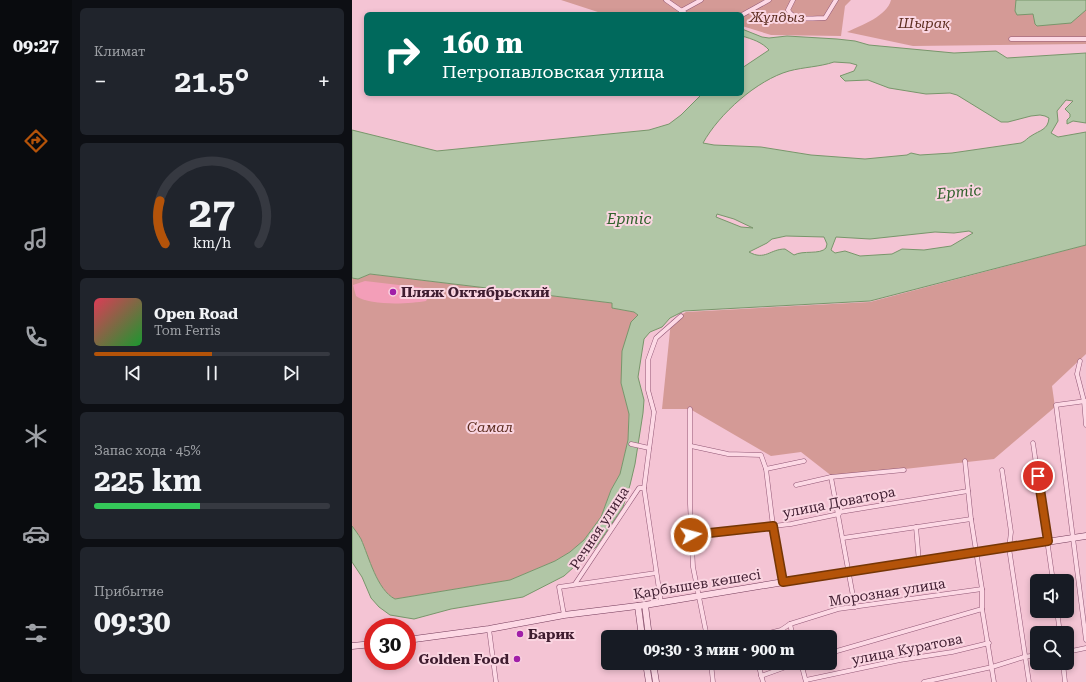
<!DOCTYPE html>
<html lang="ru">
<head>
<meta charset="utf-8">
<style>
  body { margin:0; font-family:"Roboto Serif",serif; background:#20242c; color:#f1f3f6; height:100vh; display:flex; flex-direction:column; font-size:15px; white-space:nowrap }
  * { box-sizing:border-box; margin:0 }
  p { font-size:13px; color:#9ea1a6 }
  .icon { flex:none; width:22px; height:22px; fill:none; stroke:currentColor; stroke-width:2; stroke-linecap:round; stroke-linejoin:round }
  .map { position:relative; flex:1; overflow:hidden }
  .side { display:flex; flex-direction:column; gap:8px; padding:8px; background:#0d0f14; width:280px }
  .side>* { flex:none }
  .banner { position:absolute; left:12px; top:12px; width:380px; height:84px; border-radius:6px; box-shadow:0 2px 6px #0003; background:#00695c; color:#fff; overflow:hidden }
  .controls { position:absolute; left:678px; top:574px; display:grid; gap:8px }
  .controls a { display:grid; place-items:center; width:44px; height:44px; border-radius:6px; background:#171b24; box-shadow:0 2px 6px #0003; font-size:20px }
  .speed { position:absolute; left:12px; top:618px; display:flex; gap:8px; font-size:20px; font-weight:700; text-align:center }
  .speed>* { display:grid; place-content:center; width:52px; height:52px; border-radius:50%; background:#171b24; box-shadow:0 2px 6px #0003; line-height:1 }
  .speed .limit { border:6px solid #d22; background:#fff; color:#111 }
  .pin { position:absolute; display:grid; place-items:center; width:34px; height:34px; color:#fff; margin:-17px; border:2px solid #fff; border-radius:50%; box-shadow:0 1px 4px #0007 }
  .me { position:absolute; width:44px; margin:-22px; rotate:83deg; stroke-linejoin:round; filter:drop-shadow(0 0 3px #0008) }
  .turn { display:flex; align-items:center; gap:14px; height:84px; padding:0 12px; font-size:18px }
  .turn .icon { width:52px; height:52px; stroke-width:2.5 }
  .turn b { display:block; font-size:28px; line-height:34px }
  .big { font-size:30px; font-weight:700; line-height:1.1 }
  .side .tile { flex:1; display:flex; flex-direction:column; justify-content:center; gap:6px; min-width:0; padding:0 14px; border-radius:6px; background:#20242c }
  .side .dial { align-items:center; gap:0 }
  .dial svg { height:104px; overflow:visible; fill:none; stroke:#363941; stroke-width:7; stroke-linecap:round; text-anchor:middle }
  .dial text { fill:#f1f3f6; stroke:none }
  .song { display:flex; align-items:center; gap:12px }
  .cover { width:48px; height:48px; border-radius:6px; background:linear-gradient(135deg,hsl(350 70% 55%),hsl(130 70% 35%)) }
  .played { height:4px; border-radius:2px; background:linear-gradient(90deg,#b45309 50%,#363941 50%) }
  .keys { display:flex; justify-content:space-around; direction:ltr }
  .heat { display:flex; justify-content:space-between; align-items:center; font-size:22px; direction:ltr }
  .charge { height:6px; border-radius:3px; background:linear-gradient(90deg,#34c759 45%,#363941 0) }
  .trip { position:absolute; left:249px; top:630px; width:236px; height:40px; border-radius:6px; background:#171b24; box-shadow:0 2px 6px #0003; font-weight:700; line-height:40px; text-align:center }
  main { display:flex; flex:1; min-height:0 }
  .tabs { display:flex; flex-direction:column; width:72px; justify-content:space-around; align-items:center; background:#090b0e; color:#9ea1a6 }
  .tabs .icon { width:28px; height:28px }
  .tabs .active { color:#b45309 }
  .tabs b { font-size:18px; color:#f1f3f6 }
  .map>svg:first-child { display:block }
</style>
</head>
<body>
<main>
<nav class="tabs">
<b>09:27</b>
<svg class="icon active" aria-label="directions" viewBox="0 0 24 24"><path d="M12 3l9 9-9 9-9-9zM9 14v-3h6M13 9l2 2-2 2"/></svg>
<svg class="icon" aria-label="music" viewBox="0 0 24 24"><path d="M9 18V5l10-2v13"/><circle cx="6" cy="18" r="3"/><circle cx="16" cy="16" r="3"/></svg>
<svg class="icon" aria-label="phone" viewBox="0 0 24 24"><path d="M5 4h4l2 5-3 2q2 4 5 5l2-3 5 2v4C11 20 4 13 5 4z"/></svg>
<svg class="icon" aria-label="climate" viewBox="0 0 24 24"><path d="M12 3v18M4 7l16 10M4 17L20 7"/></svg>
<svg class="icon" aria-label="car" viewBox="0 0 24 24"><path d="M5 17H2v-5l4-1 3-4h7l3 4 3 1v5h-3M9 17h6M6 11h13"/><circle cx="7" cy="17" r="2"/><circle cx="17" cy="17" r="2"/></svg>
<svg class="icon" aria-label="filters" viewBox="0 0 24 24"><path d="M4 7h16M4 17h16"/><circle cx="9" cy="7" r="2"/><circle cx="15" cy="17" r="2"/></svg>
</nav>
<section class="side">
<div class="tile"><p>Климат</p>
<div class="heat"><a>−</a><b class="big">21.5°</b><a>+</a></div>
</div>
<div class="tile dial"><svg viewBox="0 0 100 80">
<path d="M14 69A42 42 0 1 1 86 69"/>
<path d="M14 69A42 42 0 0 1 10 36" stroke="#b45309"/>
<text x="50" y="56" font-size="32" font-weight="700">27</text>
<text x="50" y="72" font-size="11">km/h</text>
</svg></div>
<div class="tile">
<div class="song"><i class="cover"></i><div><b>Open Road</b><p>Tom Ferris</p></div></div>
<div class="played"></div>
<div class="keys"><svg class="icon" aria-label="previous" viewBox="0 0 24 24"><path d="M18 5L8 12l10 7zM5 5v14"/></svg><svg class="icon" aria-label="pause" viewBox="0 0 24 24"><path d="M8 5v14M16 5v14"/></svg><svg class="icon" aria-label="next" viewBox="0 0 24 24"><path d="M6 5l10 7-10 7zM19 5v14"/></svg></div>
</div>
<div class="tile"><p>Запас хода · 45%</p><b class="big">225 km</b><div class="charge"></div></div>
<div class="tile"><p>Прибытие</p><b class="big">09:30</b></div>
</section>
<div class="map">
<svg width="734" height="682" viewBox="0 0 734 682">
  <rect width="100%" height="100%" fill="#f4c4d4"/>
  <g fill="#d49a96">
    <path d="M209,0H499L493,6L489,36L419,35L390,26V14H252Z"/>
    <path d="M539,0H734V44L561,46L495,32C510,25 535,16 539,0Z"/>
    <path d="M734,245V354L700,386L703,407L642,459L481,477L449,452L419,456L338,409H310L319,321L334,312L518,302Z"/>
    <path d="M18,274L260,303V308L282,312L286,315L269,383L277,413L276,440L268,474L259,490L249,517L232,540L218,552L203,561L158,580L43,599C25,590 17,557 9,539C6,534 3,530 0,526V278L6,279Z"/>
  </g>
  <path fill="#f39eb8" d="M13,281L81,289L74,301C57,304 18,306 4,296L1,285Z"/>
  <g fill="#b1c6a6" stroke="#78966b" fill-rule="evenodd">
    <path d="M664,0H734V10L719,23L685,26L683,24L681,14L665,15L663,11Z"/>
    <path d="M390,29L410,37L417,38L435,36L485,39L503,41L517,45L602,53L644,51L655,58L734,53V123L721,121L715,124V120L718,117V114L713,109L721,101L714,100L705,111L706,121L699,133L706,137L734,132V245L518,301L332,311L318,318L310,327L298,332L292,339L286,377L292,400L291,413L283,464L278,485L271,507L244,547L212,576L171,597L99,609L62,619L38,615L27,607L19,598L10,577L0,562V526C3,530 6,534 9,539C17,557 25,590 43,599L158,580L203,561L218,552L232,540L249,517L259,490L268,474L276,440L277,414L269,383L270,351L279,322L286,315L282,312L260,308V303L18,274L6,279L0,278V130L85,151L297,130L317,124L329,115L350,94H390V68L417,50C410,42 400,39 390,36ZM482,62L498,63L505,65L502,71L488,76L493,81L516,80L537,88L574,94L598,93L605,95L649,122H656L679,116L688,115L693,116L697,118C696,130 688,130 679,136C675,138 674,141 669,143L600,153L568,155L559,153L555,155L513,159L459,155L409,147L362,145L351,143C367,114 405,80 437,71C452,67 467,67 482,62ZM365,214L382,219L401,228L389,227L364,217ZM617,231L621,233L599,246L572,250L550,249L540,254L508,256L493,251L483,253L479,250L484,237L518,239L583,232L602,233ZM434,236L472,237L475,244L474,248C468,255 451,250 442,255L433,249C418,249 413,261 397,252L415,243L420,239Z"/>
  </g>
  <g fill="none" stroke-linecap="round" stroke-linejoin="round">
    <g stroke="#915775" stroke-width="5">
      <g id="minor">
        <path d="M314,0L334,14"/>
        <path d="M441,0L436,10C442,22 461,18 473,18L484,0"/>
        <path d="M329,11L349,0"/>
        <path d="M390,15L417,0"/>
        <path d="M659,39H734"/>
        <path d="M728,361L725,374L732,401L734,425"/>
        <path d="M734,401L704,405L734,640"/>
        <path d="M338,409V504L341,567L355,637"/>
        <path d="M681,443L701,581"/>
        <path d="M279,444L297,448"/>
        <path d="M339,446L376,454L409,455L414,469L452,461"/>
        <path d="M613,461L619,519L630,589V609L642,682"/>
        <path d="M414,469L421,526L431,582"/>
        <path d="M650,470L659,532L657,548L677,682"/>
        <path d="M479,477L503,607"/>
        <path d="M444,485L479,477L552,470"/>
        <path d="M564,527L567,562"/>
        <path d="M339,535L439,524L487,514L488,512L616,491"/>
        <path d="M491,538L619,519"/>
        <path d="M223,584L287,488H292"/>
        <path d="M309,603L292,488L302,412L296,390V360L304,338L329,316"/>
        <path d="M705,611L708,633"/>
        <path d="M212,615L207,587L304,573"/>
        <path d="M438,624L441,637"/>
        <path d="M137,629L144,682"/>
        <path d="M401,637L429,630L438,624L486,609L630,589"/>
        <path d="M715,652L734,648"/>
        <path d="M478,653L630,609"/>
        <path d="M359,663L361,682"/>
        <path d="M406,663L411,682"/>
        <path d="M449,663L454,682"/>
        <path d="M711,663L713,682"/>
        <path d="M409,676L445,663"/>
        <path d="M454,680L548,660L600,652L637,643"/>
        <path d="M572,682L640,667L672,657L685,655"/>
      </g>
    </g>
    <g stroke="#733a59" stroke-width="7">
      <g id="secondary">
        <path d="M293,605L297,637"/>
        <path d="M286,606L290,637"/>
        <path d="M55,640L137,629L212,615L293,605L444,580L734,536"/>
        <path d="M0,646L21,644"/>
        <path d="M294,663L297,682"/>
        <path d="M301,663L304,682"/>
      </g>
    </g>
    <use href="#minor" stroke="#fdd9e5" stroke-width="4"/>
    <use href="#secondary" stroke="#fdd9e5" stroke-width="6"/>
  </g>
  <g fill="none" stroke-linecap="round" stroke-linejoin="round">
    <g stroke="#753606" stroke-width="10">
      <path id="route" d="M339,535L421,526L431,582L696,541L686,476"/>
    </g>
    <use href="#route" stroke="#b45309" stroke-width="7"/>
  </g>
  <g fill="#a11fa8" stroke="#fad5e1" stroke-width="1.5">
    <circle cx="41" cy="292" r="4"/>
    <circle cx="168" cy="634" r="4"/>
    <circle cx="165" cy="659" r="4"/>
  </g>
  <g text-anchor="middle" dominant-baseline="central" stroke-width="4" stroke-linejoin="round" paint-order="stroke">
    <g font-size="14" font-style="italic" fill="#5e2e21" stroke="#fad5e1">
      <text x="425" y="17">Жұлдыз</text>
      <text x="572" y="23">Шырақ</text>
      <text x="138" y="427">Самал</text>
    </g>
    <g font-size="14" font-weight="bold" fill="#3f1d30" stroke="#fad5e1" text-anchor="start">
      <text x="49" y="292">Пляж Октябрьский</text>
      <text x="176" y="634">Барик</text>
      <text x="157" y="659" text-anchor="end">Golden Food</text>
    </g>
    <g font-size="14" fill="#3f1d30" stroke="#fad5e1">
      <text transform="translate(487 502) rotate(-11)">улица Доватора</text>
      <text transform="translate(247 528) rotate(-57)">Речная улица</text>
      <text transform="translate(345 584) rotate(-9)">Қарбышев көшесі</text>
      <text transform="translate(535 592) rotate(-9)">Морозная улица</text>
      <text transform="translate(555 649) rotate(-11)">улица Куратова</text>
    </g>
    <g font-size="15" font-style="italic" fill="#30612b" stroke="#fad5e1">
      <text transform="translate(607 192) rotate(-5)">Ертіс</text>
      <text x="277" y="219">Ертіс</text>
    </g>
  </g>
</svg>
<div class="controls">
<a><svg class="icon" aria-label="sound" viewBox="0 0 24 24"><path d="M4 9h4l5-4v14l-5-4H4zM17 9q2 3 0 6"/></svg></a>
<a><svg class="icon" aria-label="search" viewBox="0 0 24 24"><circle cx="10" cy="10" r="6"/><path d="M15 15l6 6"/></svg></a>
</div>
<div class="speed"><div class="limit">30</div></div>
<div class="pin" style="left:686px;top:476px;background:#d93025"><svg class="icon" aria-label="arrive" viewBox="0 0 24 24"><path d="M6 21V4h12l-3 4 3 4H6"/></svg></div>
<svg class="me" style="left:339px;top:535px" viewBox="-20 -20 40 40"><circle r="17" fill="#b45309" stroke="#fff" stroke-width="3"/><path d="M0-11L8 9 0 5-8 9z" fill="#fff"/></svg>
<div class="trip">09:30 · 3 мин · 900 m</div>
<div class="banner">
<div class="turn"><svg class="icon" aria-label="right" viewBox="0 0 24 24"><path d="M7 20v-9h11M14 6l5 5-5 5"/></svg><div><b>160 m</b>Петропавловская улица</div></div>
</div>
</div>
</main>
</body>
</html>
